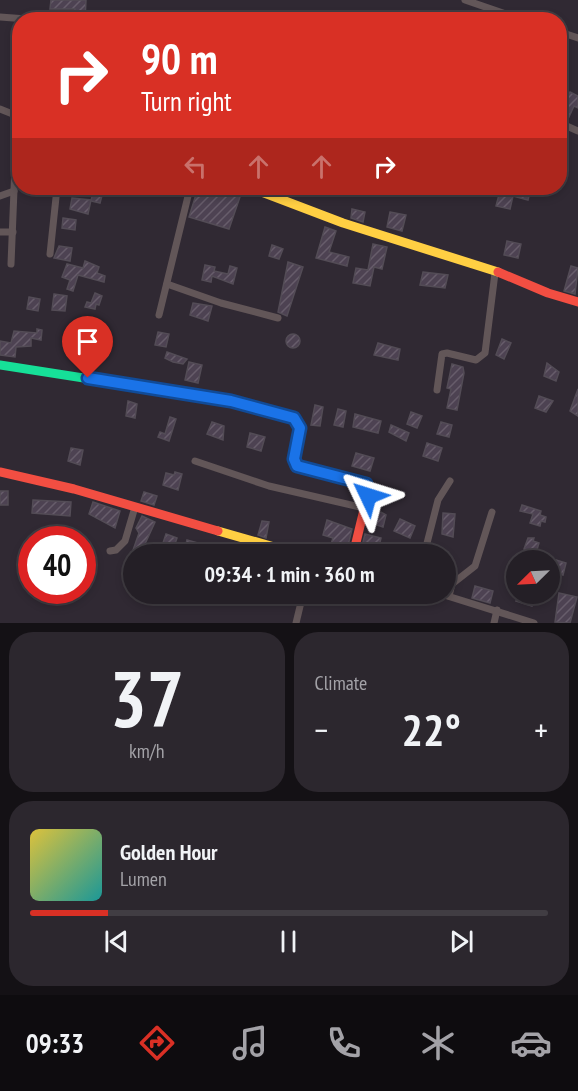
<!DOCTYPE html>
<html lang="en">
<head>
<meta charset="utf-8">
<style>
  body { margin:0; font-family:"PT Sans Narrow",sans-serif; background:#2c272e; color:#f1f3f6; height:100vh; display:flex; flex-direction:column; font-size:22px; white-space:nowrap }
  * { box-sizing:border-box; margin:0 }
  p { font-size:20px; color:#a3a2a7 }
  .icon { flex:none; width:33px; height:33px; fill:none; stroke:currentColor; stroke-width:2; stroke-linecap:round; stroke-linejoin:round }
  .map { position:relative; height:623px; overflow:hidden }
  .panel { display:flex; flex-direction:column; gap:9px; padding:9px; background:#141115; flex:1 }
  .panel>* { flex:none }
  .hud { position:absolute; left:12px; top:12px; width:555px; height:183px; border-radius:24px; box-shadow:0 3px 9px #0003,0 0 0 2px #413d43; background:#d93025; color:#fff; overflow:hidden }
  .needle { width:39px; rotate:246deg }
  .fabs { position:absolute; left:506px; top:550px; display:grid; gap:12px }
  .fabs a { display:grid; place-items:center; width:54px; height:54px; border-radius:50%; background:#241f26; box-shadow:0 3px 9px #0003,0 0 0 2px #413d43; font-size:30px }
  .speed { position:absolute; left:18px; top:526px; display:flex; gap:12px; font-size:30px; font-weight:700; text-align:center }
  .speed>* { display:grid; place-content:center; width:78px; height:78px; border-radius:50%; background:#241f26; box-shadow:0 3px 9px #0003,0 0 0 2px #413d43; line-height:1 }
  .speed .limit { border:9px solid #d22; background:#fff; color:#111 }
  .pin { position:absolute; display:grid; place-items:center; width:51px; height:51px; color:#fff; margin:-62px -26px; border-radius:50% 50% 50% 0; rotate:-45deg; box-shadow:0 0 6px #0007 }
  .pin .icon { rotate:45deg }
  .me { position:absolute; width:66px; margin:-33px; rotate:311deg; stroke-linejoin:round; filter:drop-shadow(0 0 4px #0008) }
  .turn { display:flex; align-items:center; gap:21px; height:126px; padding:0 30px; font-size:27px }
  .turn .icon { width:78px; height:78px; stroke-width:2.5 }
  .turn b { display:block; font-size:42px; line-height:51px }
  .lanes { display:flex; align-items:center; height:57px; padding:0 30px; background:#0003; justify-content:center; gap:30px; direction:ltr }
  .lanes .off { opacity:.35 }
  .big { font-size:45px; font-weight:700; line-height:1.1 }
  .panel .tile { flex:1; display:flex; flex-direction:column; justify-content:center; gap:9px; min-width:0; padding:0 21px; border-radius:24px; background:#2c272e }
  .panel .dial { align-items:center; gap:0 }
  .dial b { font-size:78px; line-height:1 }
  .song { display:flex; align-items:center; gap:18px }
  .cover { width:72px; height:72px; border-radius:9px; background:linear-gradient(135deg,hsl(50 70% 55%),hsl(180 70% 35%)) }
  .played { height:6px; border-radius:3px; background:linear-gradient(90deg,#d93025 15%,#413d43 15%) }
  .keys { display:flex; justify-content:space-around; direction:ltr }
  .heat { display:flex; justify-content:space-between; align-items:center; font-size:33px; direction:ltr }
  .panel .tiles { flex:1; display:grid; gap:9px; grid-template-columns:1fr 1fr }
  .tile:last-child { grid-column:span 2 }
  .trip { position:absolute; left:123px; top:544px; width:333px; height:60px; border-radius:30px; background:#241f26; box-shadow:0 3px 9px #0003,0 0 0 2px #413d43; font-weight:700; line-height:60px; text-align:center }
  .tabs { display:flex; height:96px; justify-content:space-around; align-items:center; background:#0e0c0f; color:#a3a2a7 }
  .tabs .icon { width:42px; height:42px }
  .tabs .current { color:#d93025 }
  .tabs b { font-size:27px; color:#f1f3f6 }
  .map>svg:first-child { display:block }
</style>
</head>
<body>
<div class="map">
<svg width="578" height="623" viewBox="0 0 578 623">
  <defs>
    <pattern id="building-hatch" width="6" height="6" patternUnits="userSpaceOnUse" patternTransform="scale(1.5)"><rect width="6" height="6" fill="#4d4252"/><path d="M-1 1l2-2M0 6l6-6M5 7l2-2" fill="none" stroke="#675d6b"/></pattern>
  </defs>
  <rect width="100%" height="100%" fill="#302933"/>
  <g fill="url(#building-hatch)" stroke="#534c56" stroke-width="1.5">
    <path d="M51,0H86L85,20H74L75,9H50Z"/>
    <path d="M570,92L578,96V108L574,106L568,119L560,115V111Z"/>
    <path d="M94,188H104L100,203L91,201Z"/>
    <path d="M198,188H232L242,191L229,229L189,217Z"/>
    <path d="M512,188H531L528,200L513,196L510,209L496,206L500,191L511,194Z"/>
    <path d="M72,198L91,200L88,214L70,209Z"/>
    <path d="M352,209L365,212L363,222L351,218Z"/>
    <path d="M390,212L406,215L402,231L387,227Z"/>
    <path d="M63,218L76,220L75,230L62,228Z"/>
    <path d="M325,227L336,231L329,252L349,257L347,266L316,258Z"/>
    <path d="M507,241L521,244L518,258L504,255Z"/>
    <path d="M373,244L387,247L382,269L374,267L370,286L353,283L356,268L368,270Z"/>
    <path d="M272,245L283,249L279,259L269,256Z"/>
    <path d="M59,246L72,248L70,261L54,258Z"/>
    <path d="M85,261L99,267L97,273L105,276L104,282L78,275L73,291L67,289L70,280L62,277L67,264L83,268Z"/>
    <path d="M288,262L303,267L287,316L278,312Z"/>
    <path d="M205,265L215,267L214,271L228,274L230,266L237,268L233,284L212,276L211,282L202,280Z"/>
    <path d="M571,266L578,268L575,294L564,291Z"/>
    <path d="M423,272L448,275L445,288L420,285Z"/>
    <path d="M95,293L102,296L99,305L96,304L95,309L85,307L87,302L91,303Z"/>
    <path d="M54,294L67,296L65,311L52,310Z"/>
    <path d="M29,297L40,299L38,311L27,309Z"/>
    <path d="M193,303L212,306L208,321L190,315Z"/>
    <path d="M37,329L42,330L41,340L31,338V346L16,347L15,357L0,355V341L11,343L14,331L37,333Z"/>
    <path d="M158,332L169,334L166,347L155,345Z"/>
    <circle cx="293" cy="341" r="7"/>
    <path d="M502,339L511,343L504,359L496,355Z"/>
    <path d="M378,343L400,349L398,360L374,355Z"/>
    <path d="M167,352L187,359L183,364L173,362L165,358Z"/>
    <path d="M189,362L202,365L198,383L185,380Z"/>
    <path d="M547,363L559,372L556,381L544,376Z"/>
    <path d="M452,364L463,367L464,373L457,410L447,408L451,389L447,388Z"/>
    <path d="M578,389V416L570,411Z"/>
    <path d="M539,396L553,401L546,412L535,408Z"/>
    <path d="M128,401L137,404L135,418L126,416Z"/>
    <path d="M315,405L323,407L320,426L311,425Z"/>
    <path d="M338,409L346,411L343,427L334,425Z"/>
    <path d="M411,412L422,416L417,428L407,424Z"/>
    <path d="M355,414L381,421L378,433L353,427Z"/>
    <path d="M170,417L176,419L169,441L158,437L160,432L165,434Z"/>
    <path d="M212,422L224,426L223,440L207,434Z"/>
    <path d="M441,422L452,425L449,437L437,434Z"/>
    <path d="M391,425L409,433L406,441L389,432Z"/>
    <path d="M250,433L265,437L261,451L247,447Z"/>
    <path d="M427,443L442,448L438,461L423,456Z"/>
    <path d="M71,448L83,450L80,465L68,461Z"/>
    <path d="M356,453L374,458L370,471L352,466Z"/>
    <path d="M175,472L182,474L178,490L163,485L166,473L174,475Z"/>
    <rect x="0" y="491" width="8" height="14"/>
    <path d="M144,492L157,496L154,505L141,501Z"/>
    <path d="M33,500L71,502L70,516L32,513Z"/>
    <path d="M373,501L380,503L377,510L386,515L383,527L368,522Z"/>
    <path d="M93,502L120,511L115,528L89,514Z"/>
    <path d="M522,505L541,511L540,515L546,517L545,522L541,521L540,526L530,523L533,514L520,511Z"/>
    <path d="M443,513L455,514L453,537L442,534Z"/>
    <path d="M142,516L155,522L145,544L154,549L152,555L132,553L139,533L136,528Z"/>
    <path d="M400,519L415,526L410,538L394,531Z"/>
    <path d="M327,520L352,529L348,546L339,543L335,555H309L312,544L330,547L333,538L323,535Z"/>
    <path d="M262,521L269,522L266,538L258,535Z"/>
    <path d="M166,534L177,538L173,550L162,546Z"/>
    <path d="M365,534L381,538L378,550L362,546Z"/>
    <path d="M528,538H534L533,541L539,543L536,553L524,549Z"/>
    <path d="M187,540L198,543L194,554L184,552Z"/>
    <path d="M556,560L566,563L563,575L552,572Z"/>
    <path d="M475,586L493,591L490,603L472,598Z"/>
    <path d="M559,593L577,597L570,623L555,622Z"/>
    <path d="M519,594H536L532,606L516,601Z"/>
  </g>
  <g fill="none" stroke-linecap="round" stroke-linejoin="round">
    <g stroke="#625658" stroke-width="7">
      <path d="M465,0L523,20"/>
      <path d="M0,17L40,20"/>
      <path d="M560,32L578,38"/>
      <path d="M0,109L20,117"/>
      <path d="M560,123L578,131"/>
      <path d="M0,196L14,191"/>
      <path d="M0,232H13"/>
      <path d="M50,254L57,188"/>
      <path d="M11,264L17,116"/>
      <path d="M167,284L221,303L278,318"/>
      <path d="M159,315L190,188"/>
      <path d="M437,390L442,354L447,353L476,360L485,353L495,273"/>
      <path d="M195,461L269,486L364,508"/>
      <path d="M110,551L116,550L125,541L135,507"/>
      <path d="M424,555L438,500L450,481"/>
      <path d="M441,594L534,623"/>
      <path d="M449,596L452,584L475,566L492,512"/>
      <path d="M296,623L303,594"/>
      <path d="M494,623L497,610"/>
    </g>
    <path stroke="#16e098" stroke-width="9" d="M0,365L231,401L294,418L300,427L294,459L297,466L354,480"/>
    <g stroke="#ffcf43" stroke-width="9">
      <path d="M251,188L343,223L498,272"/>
      <path d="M218,531L302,555"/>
    </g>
    <g stroke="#f24e42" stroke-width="9">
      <path d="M498,272L548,293L578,302"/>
      <path d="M0,472L74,489L218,531"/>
      <path d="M353,555L369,489L366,484L354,480"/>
    </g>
  </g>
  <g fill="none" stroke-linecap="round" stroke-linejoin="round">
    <g stroke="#114b97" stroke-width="15">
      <path id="route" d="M88,378L231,401L294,418L300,428L294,459L297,466L366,484L368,496"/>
    </g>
    <use href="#route" stroke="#1a73e8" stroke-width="10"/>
  </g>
</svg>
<div class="fabs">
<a><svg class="needle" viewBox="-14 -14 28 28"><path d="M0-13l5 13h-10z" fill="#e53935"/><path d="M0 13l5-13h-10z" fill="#a3a2a7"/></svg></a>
</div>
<div class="speed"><div class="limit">40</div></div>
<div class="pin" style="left:88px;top:378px;background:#d93025"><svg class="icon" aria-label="arrive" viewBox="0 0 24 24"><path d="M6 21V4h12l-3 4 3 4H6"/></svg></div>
<svg class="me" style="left:368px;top:496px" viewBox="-20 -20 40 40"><path d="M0-17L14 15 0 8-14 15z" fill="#1a73e8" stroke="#fff" stroke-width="4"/></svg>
<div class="trip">09:34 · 1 min · 360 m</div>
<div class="hud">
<div class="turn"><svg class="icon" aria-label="right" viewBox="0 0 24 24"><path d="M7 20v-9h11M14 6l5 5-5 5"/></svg><div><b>90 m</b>Turn right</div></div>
<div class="lanes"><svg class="icon off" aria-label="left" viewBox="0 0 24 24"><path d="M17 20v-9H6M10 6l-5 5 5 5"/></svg><svg class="icon off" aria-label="ahead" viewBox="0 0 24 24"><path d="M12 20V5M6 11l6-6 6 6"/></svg><svg class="icon off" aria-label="ahead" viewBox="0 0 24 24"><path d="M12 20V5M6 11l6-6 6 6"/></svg><svg class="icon" aria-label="right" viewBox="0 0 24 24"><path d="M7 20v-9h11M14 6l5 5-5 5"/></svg></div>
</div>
</div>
<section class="panel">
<div class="tiles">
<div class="tile dial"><b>37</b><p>km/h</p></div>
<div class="tile"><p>Climate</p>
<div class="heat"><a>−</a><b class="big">22°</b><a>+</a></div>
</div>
<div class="tile">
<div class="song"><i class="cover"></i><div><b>Golden Hour</b><p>Lumen</p></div></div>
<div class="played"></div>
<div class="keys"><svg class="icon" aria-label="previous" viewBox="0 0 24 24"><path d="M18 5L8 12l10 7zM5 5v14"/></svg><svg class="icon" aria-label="pause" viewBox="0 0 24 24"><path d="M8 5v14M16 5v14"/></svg><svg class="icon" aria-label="next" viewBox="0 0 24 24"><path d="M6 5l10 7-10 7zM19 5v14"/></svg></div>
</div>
</div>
</section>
<nav class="tabs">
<b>09:33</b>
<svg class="icon current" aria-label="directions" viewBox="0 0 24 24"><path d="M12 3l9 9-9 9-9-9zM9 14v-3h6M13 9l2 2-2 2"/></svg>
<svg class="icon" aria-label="music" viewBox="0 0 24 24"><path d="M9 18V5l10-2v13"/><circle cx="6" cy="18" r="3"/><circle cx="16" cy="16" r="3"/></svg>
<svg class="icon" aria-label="phone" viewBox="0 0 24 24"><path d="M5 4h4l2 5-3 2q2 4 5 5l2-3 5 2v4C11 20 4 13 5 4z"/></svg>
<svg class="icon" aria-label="climate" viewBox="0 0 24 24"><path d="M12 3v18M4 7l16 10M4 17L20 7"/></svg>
<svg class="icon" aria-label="car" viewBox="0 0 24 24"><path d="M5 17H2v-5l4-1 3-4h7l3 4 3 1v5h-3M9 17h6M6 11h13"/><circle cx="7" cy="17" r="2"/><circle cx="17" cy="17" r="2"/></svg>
</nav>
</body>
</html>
